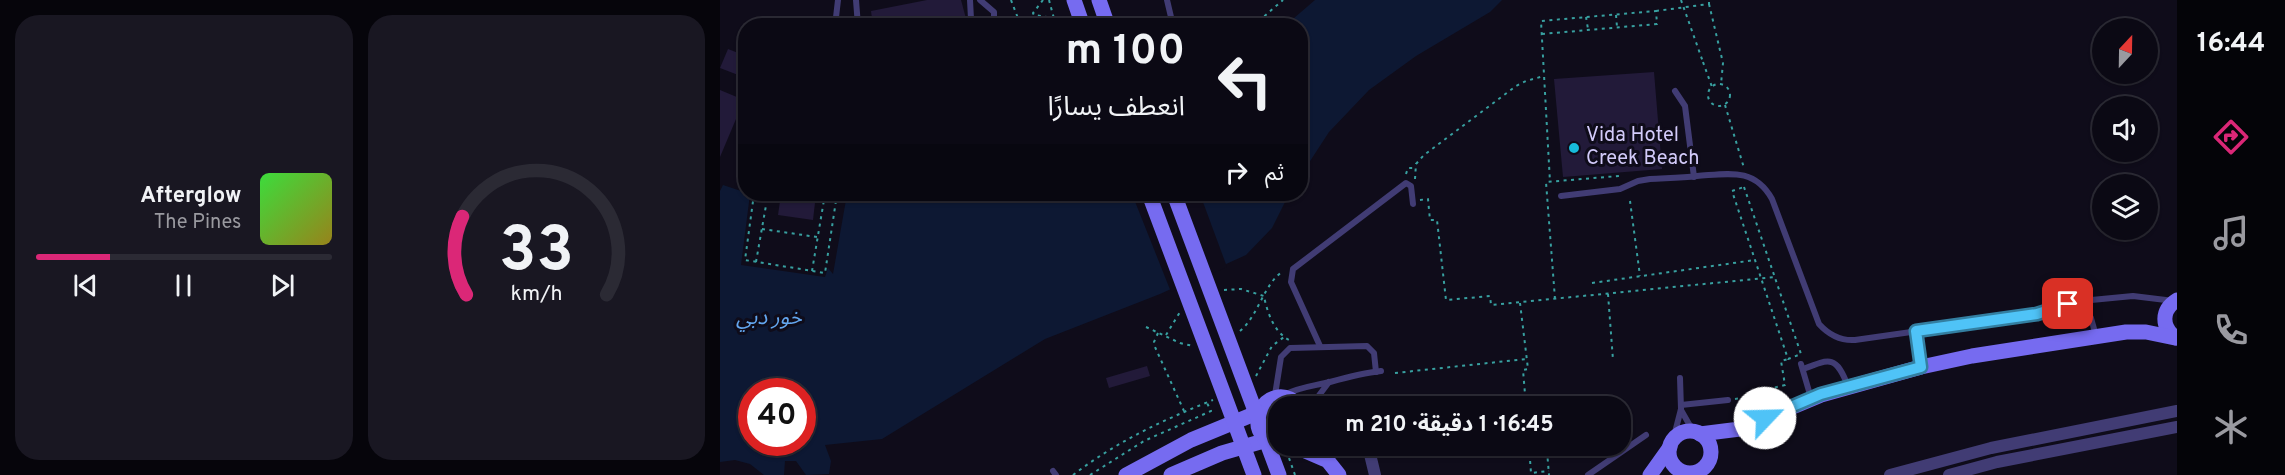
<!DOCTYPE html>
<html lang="ar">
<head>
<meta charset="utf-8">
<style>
  body { margin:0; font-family:Overpass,"Noto Sans Arabic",sans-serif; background:#191722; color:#f1f3f6; direction:rtl; height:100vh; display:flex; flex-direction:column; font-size:22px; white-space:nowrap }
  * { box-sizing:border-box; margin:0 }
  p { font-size:20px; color:#9a9aa0 }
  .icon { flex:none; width:33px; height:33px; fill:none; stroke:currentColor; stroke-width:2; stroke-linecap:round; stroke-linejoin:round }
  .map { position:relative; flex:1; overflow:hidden; direction:ltr }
  .panel { display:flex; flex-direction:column; gap:15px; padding:15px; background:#06050b; width:720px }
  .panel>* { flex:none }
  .guide { position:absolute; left:18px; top:18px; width:570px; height:183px; border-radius:24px; box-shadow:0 2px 4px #0004,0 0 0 2px #2b2a34; direction:rtl; background:#0b0914; color:#f1f3f6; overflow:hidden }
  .needle { width:39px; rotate:22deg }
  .fabs { position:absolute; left:1372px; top:18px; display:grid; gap:12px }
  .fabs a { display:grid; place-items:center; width:66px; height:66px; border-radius:50%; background:#0b0914; box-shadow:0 2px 4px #0004,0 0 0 2px #2b2a34; font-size:30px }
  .speed { position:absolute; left:18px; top:378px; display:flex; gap:12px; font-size:30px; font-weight:700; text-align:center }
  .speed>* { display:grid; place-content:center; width:78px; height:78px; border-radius:50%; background:#0b0914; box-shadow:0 2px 4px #0004,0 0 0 2px #2b2a34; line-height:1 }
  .speed .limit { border:9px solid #d22; background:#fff; color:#111 }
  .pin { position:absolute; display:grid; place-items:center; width:51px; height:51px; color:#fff; margin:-26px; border-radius:12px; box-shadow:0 3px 9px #0006 }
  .me { position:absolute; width:66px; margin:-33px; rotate:66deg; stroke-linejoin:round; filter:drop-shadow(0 0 4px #0008) }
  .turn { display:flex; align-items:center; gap:21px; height:126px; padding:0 24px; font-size:27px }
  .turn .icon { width:78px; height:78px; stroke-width:2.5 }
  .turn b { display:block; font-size:42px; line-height:51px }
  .then { display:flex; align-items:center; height:57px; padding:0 24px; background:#0003; gap:12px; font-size:22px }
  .panel .card { flex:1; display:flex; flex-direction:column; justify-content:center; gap:9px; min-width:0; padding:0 21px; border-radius:24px; background:#191722 }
  .panel .dial { align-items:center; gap:0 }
  .dial svg { height:156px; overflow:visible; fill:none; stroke:#2b2a34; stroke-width:7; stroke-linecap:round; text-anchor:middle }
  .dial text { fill:#f1f3f6; stroke:none }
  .song { display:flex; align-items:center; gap:18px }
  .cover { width:72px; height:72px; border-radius:9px; background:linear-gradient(135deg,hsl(120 70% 55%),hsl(50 70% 35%)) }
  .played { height:6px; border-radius:3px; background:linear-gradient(90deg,#db2777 25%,#2b2a34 25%) }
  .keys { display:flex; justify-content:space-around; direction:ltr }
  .panel .tiles { flex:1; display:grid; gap:15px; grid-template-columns:repeat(2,1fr) }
  .trip { position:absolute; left:548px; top:396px; width:363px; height:60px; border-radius:24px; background:#0b0914; box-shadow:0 2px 4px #0004,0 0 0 2px #2b2a34; font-weight:700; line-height:60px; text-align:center; direction:rtl }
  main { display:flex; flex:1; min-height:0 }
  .menu { display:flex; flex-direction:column; width:108px; justify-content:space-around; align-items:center; background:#040408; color:#9a9aa0 }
  .menu .icon { width:42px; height:42px }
  .menu .on { color:#db2777 }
  .menu b { font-size:27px; color:#f1f3f6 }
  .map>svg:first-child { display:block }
</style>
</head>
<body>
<main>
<nav class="menu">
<b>16:44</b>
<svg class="icon on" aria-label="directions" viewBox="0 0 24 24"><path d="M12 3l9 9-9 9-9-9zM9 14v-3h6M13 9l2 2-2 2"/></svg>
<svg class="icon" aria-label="music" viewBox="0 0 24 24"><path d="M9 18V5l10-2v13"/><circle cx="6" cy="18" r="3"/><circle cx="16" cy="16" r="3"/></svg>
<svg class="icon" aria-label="phone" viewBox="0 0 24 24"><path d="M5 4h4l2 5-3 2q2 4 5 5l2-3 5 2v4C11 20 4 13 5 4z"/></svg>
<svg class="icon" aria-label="climate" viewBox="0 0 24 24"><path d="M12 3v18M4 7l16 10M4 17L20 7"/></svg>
</nav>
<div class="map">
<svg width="1457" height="475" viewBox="0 0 1457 475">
  <rect width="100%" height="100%" fill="#0f0c1a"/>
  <g fill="#0d1833" fill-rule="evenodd">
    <path d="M595,0H782L770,12L696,56L649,90L609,132L581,175L580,26L566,25Z"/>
    <path d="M3,185L30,194L21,265L105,277L108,268L113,274L127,194H569L552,228L526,255L440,294L325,339L162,439L105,445L111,461L109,474L86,475L76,461H65L64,475H44L30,464L15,460L0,462V191ZM32,392H82V442H32Z"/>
  </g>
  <path fill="#0f0c1a" d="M412,194H480L507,267L451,292Z"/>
  <g fill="#221a39">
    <path d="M207,0H241L248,26H153L151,11Z"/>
    <path d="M8,49L26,56V78L0,68Z"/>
    <path d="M934,72L942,169L843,177L834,79Z"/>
    <path d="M0,90L24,100L0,157Z"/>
    <path d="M61,194H96L93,220L58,215Z"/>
    <path d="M427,366L430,376L389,388L386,378Z"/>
  </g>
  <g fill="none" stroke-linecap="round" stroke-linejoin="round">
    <g stroke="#38a0a0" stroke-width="2" stroke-dasharray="3 4.5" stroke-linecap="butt">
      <path d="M291,0L301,26"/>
      <path d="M323,0L313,13L314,15L334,18"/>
      <path d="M329,0L336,26"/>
      <path d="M989,4L1003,63L1001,84"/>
      <path d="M936,11L989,4V0"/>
      <path d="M896,15L897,27"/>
      <path d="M866,17L868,29"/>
      <path d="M327,26L334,18"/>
      <path d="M533,26L563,0"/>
      <path d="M822,34L937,24L936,11L821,21L830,182"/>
      <path d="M983,62L992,87"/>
      <circle cx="999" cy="95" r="11"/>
      <path d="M1005,105L1024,168"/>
      <path d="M19,173L26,175"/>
      <path d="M686,174L688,168H695"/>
      <path d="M695,179L696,164L704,155L796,86L806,81L824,76"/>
      <path d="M1024,187L1081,354L1068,359L1012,191Z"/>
      <path d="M34,194L25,260L105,273L117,194"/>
      <path d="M700,200L708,199L710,220H717L726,300L770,296L771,305L1055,277"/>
      <path d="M910,201L920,276"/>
      <path d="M42,229L97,237"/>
      <path d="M36,262L48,194"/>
      <path d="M92,271L105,194"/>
      <path d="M872,283L1035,260"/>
      <path d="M504,290L521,289L544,296C547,312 554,332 569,340"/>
      <path d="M888,294L893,360"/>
      <path d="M835,299L826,182L899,176"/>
      <path d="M800,303L808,369L803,370L806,406"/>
      <path d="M426,327L460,343L473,346"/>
      <path d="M520,331C539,315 543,285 563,271"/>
      <path d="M438,333L434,342L435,347L464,411"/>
      <path d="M446,335L460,312"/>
      <path d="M675,373L806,359"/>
      <path d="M536,376L552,346L564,337"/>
      <path d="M1015,399L1030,397L1029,394L1065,385L1061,361L1068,359"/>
      <path d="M809,446L811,473L829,471"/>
      <path d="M827,451L829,475"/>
      <path d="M569,458L575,475"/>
      <path d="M353,475C396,442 443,420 493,400"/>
      <path d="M370,475L424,441L491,411L487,403"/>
    </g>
    <g stroke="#413c74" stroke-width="6">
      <path d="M136,0L138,26"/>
      <path d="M250,0L251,19L255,26"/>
      <path d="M260,0L274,12V21L270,26"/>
      <path d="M447,0L451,17L455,26"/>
      <path d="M115,26L118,0"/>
      <path d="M955,91L965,106L974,177"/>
      <path d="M841,196L900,189L918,181L930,179C946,178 961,178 977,176C1008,174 1034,167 1052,199L1099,324C1109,335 1120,341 1135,340L1317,314L1361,301L1413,296L1454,301"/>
      <path d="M1361,301L1371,318L1376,336"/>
      <path d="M1196,331L1201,366"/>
      <path d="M600,346L571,282L573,269L686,183L691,186L693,204"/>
      <path d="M1081,364L1091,398"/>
      <path d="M1083,369C1111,358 1116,356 1128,386"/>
      <path d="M555,395L561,357L570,348L647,346L654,353L656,372"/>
      <path d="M564,395C579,387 594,386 610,382C628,377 643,373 661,371"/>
      <path d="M961,405L1008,400"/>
      <path d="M591,406L609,382"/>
      <path d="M961,410L969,424L977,432"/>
      <path d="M953,440L961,409L960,378"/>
      <path d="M333,471L336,475"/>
      <path d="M868,475L926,435"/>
    </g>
    <g stroke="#413c74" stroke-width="12">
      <path d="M643,405L644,406"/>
      <path d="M648,446L655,475"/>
      <path d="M1170,475L1271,448L1457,411"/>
      <path d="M1229,475L1277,462L1457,427"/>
    </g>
    <g stroke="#766bf0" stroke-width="15">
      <path d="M354,0L363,26"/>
      <path d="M379,0L388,26"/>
      <path d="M1456,338C1441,327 1441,310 1457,300"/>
      <circle cx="970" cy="452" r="21"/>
      <path d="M980,434L1020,429L1101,395L1201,367L1252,356L1406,332H1426L1455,338"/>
      <path d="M558,444C517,436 546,374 580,406"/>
      <path d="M574,446L604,459"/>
      <path d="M596,446L619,475"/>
      <path d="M406,475L471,440L539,412"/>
      <path d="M451,475L502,453L547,440"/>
      <path d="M930,475L950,447"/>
    </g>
    <g stroke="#38a0a0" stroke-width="2" stroke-dasharray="3 4.5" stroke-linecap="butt">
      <path d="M961,0L983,62"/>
      <path d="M551,414L558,431"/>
    </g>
    <g stroke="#766bf0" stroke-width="15">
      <path d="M429,194L534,475"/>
      <path d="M454,194L559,475"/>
    </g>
  </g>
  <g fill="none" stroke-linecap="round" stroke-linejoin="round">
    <g stroke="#337fa1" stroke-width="15">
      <path id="route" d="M1045,418L1101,394L1201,367L1196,331L1317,314L1348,304"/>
    </g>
    <use href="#route" stroke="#4fc3f7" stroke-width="10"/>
  </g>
  <circle fill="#17bbda" stroke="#0f0c1a" stroke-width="2" cx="854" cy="148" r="6"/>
  <g text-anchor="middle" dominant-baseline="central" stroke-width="6" stroke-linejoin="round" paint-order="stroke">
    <g font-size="20" fill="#d3cbfa" stroke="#0f0c1a" text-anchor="start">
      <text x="866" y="136">Vida Hotel<tspan x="866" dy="23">Creek Beach</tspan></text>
    </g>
    <g font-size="21" font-style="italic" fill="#63a6ef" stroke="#0f0c1a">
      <text x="49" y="318">خور دبي</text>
    </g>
  </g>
</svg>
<div class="fabs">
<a><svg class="needle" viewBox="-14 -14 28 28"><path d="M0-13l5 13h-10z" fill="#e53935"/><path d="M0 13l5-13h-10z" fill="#9a9aa0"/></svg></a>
<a><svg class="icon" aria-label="sound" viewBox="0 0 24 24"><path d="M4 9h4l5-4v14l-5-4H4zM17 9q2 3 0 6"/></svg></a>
<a><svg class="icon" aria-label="layers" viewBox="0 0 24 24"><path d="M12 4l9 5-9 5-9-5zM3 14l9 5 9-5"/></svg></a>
</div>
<div class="speed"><div class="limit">40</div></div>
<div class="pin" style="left:1348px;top:304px;background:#d93025"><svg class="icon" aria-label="arrive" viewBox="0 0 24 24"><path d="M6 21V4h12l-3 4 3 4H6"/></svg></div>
<svg class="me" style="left:1045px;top:418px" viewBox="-20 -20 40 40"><circle r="19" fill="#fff"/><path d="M0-13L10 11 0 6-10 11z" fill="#4fc3f7"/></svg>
<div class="trip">16:45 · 1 دقيقة · 210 m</div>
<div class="guide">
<div class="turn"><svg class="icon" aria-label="left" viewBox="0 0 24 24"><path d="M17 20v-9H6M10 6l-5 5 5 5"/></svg><div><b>100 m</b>انعطف يسارًا</div></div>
<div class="then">ثم<svg class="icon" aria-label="right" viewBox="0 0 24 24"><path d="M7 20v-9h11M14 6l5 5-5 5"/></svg></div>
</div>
</div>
<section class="panel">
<div class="tiles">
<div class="card dial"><svg viewBox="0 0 100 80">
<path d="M14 69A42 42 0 1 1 86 69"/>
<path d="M14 69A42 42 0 0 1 12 29" stroke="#db2777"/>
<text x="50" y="56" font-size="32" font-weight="700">33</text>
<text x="50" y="72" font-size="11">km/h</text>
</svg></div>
<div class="card">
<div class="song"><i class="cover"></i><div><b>Afterglow</b><p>The Pines</p></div></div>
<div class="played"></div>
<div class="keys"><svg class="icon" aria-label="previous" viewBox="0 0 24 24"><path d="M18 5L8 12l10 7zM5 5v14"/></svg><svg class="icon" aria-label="pause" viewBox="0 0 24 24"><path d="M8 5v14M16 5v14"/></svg><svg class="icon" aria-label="next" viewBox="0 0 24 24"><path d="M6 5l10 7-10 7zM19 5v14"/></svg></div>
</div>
</div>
</section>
</main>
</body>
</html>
